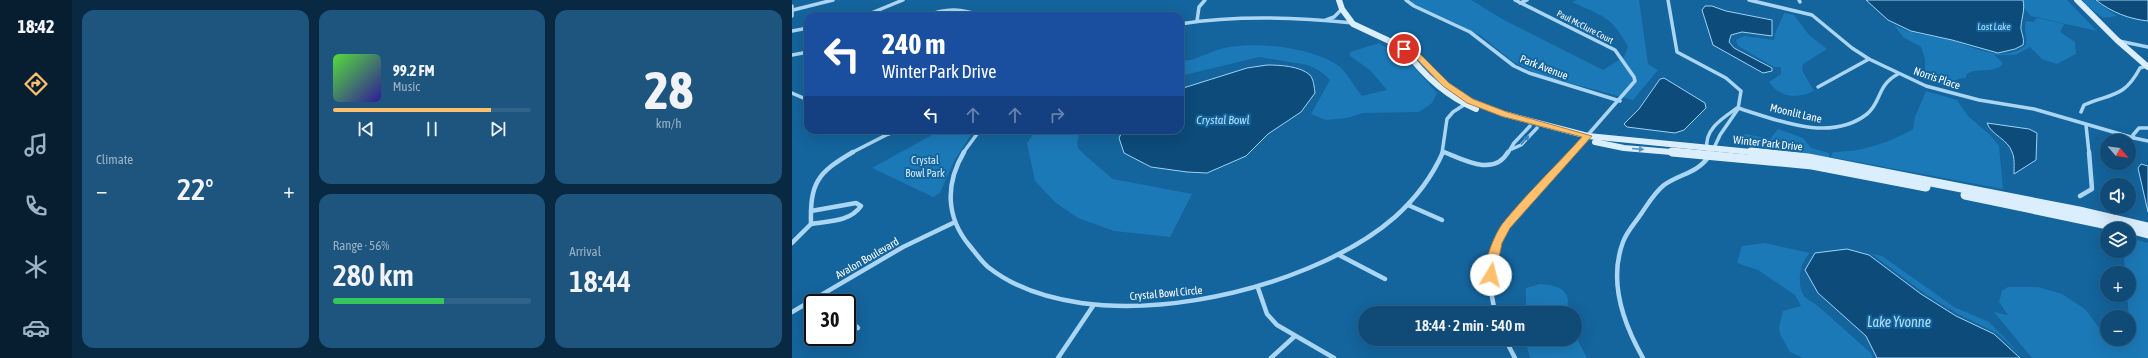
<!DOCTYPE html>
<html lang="en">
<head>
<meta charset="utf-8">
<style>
  body { margin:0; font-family:"Asap Condensed",sans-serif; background:#1d557e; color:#f1f3f6; height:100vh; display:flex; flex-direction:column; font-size:15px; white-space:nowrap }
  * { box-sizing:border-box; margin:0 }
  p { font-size:13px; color:#9bb3c5 }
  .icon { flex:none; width:22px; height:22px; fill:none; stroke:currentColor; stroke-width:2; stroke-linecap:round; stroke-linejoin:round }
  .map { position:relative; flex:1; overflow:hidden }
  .details { display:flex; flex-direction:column; gap:10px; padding:10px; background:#082941; width:720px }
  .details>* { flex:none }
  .banner { position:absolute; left:12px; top:12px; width:380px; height:122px; border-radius:12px; box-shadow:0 4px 16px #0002,0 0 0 1px #2f6388; background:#1a4fa0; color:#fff; overflow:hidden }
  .needle { width:26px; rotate:118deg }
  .buttons { position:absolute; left:1308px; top:134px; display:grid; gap:8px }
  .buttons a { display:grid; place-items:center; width:36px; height:36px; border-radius:50%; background:#0f4b76; box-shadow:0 4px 16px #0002,0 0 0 1px #2f6388; font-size:20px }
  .speed { position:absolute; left:12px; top:294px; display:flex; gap:8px; font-size:20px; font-weight:700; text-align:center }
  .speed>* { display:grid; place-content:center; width:52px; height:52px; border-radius:50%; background:#0f4b76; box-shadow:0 4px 16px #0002,0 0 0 1px #2f6388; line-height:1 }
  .speed .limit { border:2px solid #111; border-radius:6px; background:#fff; color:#111 }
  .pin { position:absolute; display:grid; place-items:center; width:34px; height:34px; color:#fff; margin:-17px; border:2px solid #fff; border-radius:50%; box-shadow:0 1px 4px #0007 }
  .me { position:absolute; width:44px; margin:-22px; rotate:8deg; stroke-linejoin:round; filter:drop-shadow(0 0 3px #0008) }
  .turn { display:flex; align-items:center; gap:14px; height:84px; padding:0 12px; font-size:18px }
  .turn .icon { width:52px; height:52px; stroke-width:2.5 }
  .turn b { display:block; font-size:28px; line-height:34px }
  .lanes { display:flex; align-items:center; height:38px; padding:0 12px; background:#0003; justify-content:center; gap:20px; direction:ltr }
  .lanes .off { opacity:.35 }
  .big { font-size:30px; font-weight:600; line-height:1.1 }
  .details .widget { flex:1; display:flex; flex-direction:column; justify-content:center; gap:6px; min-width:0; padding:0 14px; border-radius:12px; background:#1d557e }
  .details .dial { align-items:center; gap:0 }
  .dial b { font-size:52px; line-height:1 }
  .song { display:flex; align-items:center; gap:12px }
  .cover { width:48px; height:48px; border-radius:6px; background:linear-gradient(135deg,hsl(110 70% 55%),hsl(250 70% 35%)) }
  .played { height:4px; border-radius:2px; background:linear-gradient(90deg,#ffc06d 80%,#2f6388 80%) }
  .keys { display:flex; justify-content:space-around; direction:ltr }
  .heat { display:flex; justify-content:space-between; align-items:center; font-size:22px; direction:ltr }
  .charge { height:6px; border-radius:3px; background:linear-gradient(90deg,#34c759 56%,#2f6388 0) }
  .details .tiles { flex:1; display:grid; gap:10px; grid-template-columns:repeat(3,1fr) }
  .widget:first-child { grid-row:span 2 }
  .trip { position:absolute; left:566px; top:306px; width:224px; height:40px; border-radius:20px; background:#0f4b76; box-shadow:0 4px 16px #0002,0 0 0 1px #2f6388; font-weight:600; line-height:40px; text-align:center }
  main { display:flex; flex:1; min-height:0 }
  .menu { display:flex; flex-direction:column; width:72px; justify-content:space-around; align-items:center; background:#061e2f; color:#9bb3c5 }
  .menu .icon { width:28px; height:28px }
  .menu .selected { color:#ffc06d }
  .menu b { font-size:18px; color:#f1f3f6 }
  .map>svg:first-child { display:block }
</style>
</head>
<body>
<main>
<nav class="menu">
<b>18:42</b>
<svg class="icon selected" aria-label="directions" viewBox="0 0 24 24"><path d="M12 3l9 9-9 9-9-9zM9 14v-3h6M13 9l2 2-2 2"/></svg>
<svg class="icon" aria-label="music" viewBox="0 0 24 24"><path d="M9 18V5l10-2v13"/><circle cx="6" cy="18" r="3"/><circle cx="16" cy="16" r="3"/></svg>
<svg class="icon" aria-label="phone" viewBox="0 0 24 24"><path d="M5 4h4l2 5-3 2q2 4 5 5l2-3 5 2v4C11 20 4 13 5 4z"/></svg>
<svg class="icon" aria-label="climate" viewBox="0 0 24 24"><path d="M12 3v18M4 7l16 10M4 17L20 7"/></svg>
<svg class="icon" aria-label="car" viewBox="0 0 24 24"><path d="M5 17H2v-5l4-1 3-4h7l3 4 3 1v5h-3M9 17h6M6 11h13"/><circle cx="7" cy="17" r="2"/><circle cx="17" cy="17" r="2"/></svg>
</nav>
<section class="details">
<div class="tiles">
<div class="widget"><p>Climate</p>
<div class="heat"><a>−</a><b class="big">22°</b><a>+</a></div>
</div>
<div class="widget">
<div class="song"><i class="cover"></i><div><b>99.2 FM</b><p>Music</p></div></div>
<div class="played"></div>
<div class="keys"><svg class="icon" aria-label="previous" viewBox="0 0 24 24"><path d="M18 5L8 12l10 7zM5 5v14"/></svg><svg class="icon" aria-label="pause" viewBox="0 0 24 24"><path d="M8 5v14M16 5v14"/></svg><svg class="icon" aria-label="next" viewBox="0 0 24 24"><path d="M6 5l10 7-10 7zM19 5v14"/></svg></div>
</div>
<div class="widget dial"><b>28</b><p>km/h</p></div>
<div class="widget"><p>Range · 56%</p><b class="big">280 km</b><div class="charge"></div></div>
<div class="widget"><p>Arrival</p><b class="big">18:44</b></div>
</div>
</section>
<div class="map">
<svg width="1356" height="358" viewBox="0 0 1356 358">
  <rect width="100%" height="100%" fill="#14649d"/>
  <g fill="#1c79b7">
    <path d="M619,0H679L712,20L811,70L832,57L836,47C820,16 810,16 780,2L785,0H847L856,64L866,70L841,100L744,74L720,61L688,35L622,4Z"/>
    <path d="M1231,0H1275L1305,31L1239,16L1232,8Z"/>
    <path d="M1291,0H1302L1325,16L1311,18L1294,5Z"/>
    <path d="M992,13L1002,15L1017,35L1035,49L1011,64L1010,70L1022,91C1005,99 988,98 977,82L989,74V67H982L946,46L944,40L952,36L982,40L983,34Z"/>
    <path d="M1245,18L1272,24L1268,32L1283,42L1284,54L1265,64L1250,59L1238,47L1223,55H1202L1210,62V65C1199,74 1187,67 1175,74L1174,78L1166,79L1153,86L1133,79V59L1129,47L1111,37L1102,25C1119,35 1139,35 1158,40C1175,45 1191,53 1208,54C1217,54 1228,51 1234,45C1236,37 1231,30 1234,21L1241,22Z"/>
    <path d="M587,43L620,65L645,93L640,103L627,112L571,113L555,118L534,120L519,114L538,80L531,73L516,65L467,57L388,76V61C402,62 418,51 432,48C463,41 522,47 548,67C556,74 563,88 570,96L595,90L578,70L558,56V52Z"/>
    <path d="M1134,91L1165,100L1176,116L1197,134L1207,146L1211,189L1039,157L1041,152C1069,152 1097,143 1121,129L1123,117Z"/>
    <path d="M986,129L1011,138L1019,148L1037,153V158L949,144L941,138L953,134L978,139Z"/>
    <path d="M149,130H182L162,161L148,193L141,197L80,168Z"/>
    <path d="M244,130H292L288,131L285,143L286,148L295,157L321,179L400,194L378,237L322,231L286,218L264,203L243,181L235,143Z"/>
    <path d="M1345,240L1356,243V358H1240L1202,312L1216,315L1207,302L1210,291L1216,287H1246L1270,294L1293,309L1311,333L1315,334V339L1339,340L1335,295H1337V273H1333L1332,256Z"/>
    <path d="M973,243L1018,253C1008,262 1004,283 1012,296C1015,300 1023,303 1027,307C1045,322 1061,338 1079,353L1081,358H1011L998,352L988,334L987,327L991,311L1009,306L1003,295L966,270L945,263L950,246Z"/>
    <path d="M1073,252L1090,256L1162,307L1197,322L1232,358L1205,333L1166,314L1132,293L1080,254Z"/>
    <path d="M748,284C759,285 774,286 776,300C776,304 775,309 776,313H734V288Z"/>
    <path d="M783,335L795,358H738L733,339H783Z"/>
  </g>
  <g fill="#0c4b7a" stroke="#9dd3f6">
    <path d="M1074,0H1231C1233,10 1230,16 1229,26C1228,32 1233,37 1231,45L1223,49L1206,53L1160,40L1119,31L1096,20Z"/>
    <path d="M1304,0H1356V21C1337,19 1319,12 1304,0Z"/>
    <path d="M913,6H920L934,11L980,20V36L950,32L939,35L937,42L942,48L980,68V71L971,73L921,45L910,10Z"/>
    <path d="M475,65C488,65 508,66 518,75C522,80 522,87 523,93L509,112L476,134L454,156L415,173L395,172L359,167L332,153L327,138L331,130H388V89L455,68Z"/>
    <path d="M872,78L913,103L914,108L892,130L883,133L835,127L832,124L847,109L868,79Z"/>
    <path d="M1195,123L1237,129L1245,133L1244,160L1222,174C1222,167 1223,158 1220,152C1216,139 1199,135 1195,123Z"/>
    <path d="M1349,164L1356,166V212L1346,168Z"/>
    <path d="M1055,249L1077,255L1129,294L1164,316L1202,334L1228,358H1085L1074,336L1026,293L1013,270L1023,253Z"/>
  </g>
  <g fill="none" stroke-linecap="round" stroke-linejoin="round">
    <g stroke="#aad6f4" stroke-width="3.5">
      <path d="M614,0L622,6L678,32L722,66L737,73L828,101"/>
      <path d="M723,0L823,50L842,77L843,81L780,153"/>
      <path d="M876,0L885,52L934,78L949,91L946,109L928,135L921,150"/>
      <path d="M957,0L1020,15L1060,48L1077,59L1134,86L1187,100L1242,109L1342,138"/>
      <path d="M1007,0L1008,2"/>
      <path d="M728,3L735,0"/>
      <path d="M0,6V16"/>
      <path d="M1,10L41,0"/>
      <path d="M72,16L111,0"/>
      <path d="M134,16C155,7 170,9 191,16"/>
      <path d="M534,20L542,17L550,9"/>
      <path d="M405,21L407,7L413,0"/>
      <path d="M388,24C446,15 503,17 561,23"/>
      <path d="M0,31L16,28"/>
      <path d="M1327,41L1356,47"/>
      <path d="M0,55L16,52"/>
      <path d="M1026,87L1077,59"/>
      <path d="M0,93L16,100"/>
      <path d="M946,108C985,120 1038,143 1075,114C1090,102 1084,86 1106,74"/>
      <path d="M1289,112L1292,105C1320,93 1332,98 1348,68L1354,66"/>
      <path d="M1294,125L1297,153"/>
      <path d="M1356,128H1347L1341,135L1342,138L1356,141"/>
      <path d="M88,130L97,134"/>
      <path d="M720,149L729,145L745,128"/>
      <path d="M915,149C912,129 931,118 945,108"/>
      <path d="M651,152L654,153"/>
      <path d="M59,153L104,130"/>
      <path d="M171,153L188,130"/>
      <path d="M650,153L655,119L661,112L675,103"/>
      <path d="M716,153L722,143L738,126"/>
    </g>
    <g stroke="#aad6f4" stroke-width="4.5">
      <path d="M172,152C153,184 154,217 177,245C183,252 189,261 196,267C295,345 515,294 603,217C623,199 640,177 651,152"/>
      <path d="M652,152C672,160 702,177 716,152"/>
      <path d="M1288,196L1300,189L1297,152"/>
      <path d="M616,205L650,220"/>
      <path d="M19,211L64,203L69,206C58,222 36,221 19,224"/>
      <path d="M0,243L19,224C18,183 25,173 61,152"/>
      <path d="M547,255L593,279"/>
      <path d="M466,288L475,314L485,325L542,358"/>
      <path d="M28,296L37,303"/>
      <path d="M0,312L111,247L161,223"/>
      <path d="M703,313L699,291L700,268L705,247L714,226L781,152"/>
      <path d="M55,318L66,328"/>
      <path d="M713,339L723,358"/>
      <path d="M266,358L301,306"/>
      <path d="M479,358L503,336"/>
      <path d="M851,358C831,323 816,282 831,242C835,231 843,223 849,214C856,204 862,193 872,185C887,174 906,173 917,156"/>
    </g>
    <g stroke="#daeefd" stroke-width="6">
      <path d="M547,0L550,9L561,24L623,53L654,85L678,101L712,114L796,136L969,153"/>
      <path d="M1285,0L1325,40L1356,67"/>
      <path d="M613,50C632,76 654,96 684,109"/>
      <path d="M803,142L832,148L891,153"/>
    </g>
    <g stroke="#daeefd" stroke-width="9">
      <path d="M880,152L1020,165L1134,187"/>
      <path d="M959,152L1016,158L1287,211L1356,227"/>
      <path d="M1173,195L1335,229"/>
      <path d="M1337,229L1356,234"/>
    </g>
  </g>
  <defs><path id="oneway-solid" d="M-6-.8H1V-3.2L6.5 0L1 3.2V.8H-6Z"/></defs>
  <use fill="#3a80b3" href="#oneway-solid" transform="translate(733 140) rotate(-47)"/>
  <use fill="#5994bf" href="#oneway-solid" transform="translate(846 149) rotate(5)"/>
  <path fill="#ffc06d" stroke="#a67d47" d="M610,47L626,52L657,83L681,99L715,112L800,136L718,228L710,243L703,277H695C689,266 703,233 711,223C735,193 764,166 790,137L709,116L675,103L651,86L621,55L610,50Z"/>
  <g text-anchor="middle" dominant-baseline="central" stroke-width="4" stroke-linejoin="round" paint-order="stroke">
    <g font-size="9" fill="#fff" stroke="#14649d">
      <text transform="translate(793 27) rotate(27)">Paul McClure Court</text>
    </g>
    <g font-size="10" font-style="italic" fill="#b7dffa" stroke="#14649d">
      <text x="1202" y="26">Lost Lake</text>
    </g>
    <g font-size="11" fill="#fff" stroke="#14649d">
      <text transform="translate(752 67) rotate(21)">Park Avenue</text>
      <text transform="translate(1145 78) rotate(19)">Norris Place</text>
      <text transform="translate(1004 113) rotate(13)">Moonlit Lane</text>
      <text transform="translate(976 143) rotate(6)">Winter Park Drive</text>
      <text transform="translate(75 258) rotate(-30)">Avalon Boulevard</text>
      <text transform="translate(374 293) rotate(-5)">Crystal Bowl Circle</text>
    </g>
    <g font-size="11" fill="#d3ecfd" stroke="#14649d">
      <text x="133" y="160">Crystal<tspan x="133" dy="13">Bowl Park</tspan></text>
    </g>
    <g font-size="12" font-style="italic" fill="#b7dffa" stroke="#14649d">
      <text x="431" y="120">Crystal Bowl</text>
    </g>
    <g font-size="14" font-style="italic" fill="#b7dffa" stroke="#14649d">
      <text x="1107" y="322">Lake Yvonne</text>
    </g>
  </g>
</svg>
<div class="buttons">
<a><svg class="needle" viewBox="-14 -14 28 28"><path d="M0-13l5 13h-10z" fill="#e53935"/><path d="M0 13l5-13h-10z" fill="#9bb3c5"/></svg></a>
<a><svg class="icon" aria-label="sound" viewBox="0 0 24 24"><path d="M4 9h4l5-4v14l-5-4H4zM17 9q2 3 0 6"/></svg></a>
<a><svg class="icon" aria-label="layers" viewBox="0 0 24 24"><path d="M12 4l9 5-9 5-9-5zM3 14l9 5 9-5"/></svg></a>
<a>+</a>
<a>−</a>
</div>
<div class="speed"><div class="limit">30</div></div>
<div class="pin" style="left:612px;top:49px;background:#d93025"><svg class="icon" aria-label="arrive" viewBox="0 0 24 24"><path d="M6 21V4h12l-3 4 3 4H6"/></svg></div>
<svg class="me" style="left:699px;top:275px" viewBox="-20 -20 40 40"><circle r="19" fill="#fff"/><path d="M0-13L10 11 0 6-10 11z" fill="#ffc06d"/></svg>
<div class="trip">18:44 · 2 min · 540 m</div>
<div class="banner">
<div class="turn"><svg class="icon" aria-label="left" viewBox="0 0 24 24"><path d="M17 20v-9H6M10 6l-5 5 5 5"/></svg><div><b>240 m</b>Winter Park Drive</div></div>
<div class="lanes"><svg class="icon" aria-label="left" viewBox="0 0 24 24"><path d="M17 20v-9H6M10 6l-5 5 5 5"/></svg><svg class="icon off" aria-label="ahead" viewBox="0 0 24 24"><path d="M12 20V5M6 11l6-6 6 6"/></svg><svg class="icon off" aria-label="ahead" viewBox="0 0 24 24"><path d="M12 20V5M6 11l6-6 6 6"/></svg><svg class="icon off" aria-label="right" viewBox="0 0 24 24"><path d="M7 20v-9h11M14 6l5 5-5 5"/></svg></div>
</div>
</div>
</main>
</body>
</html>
